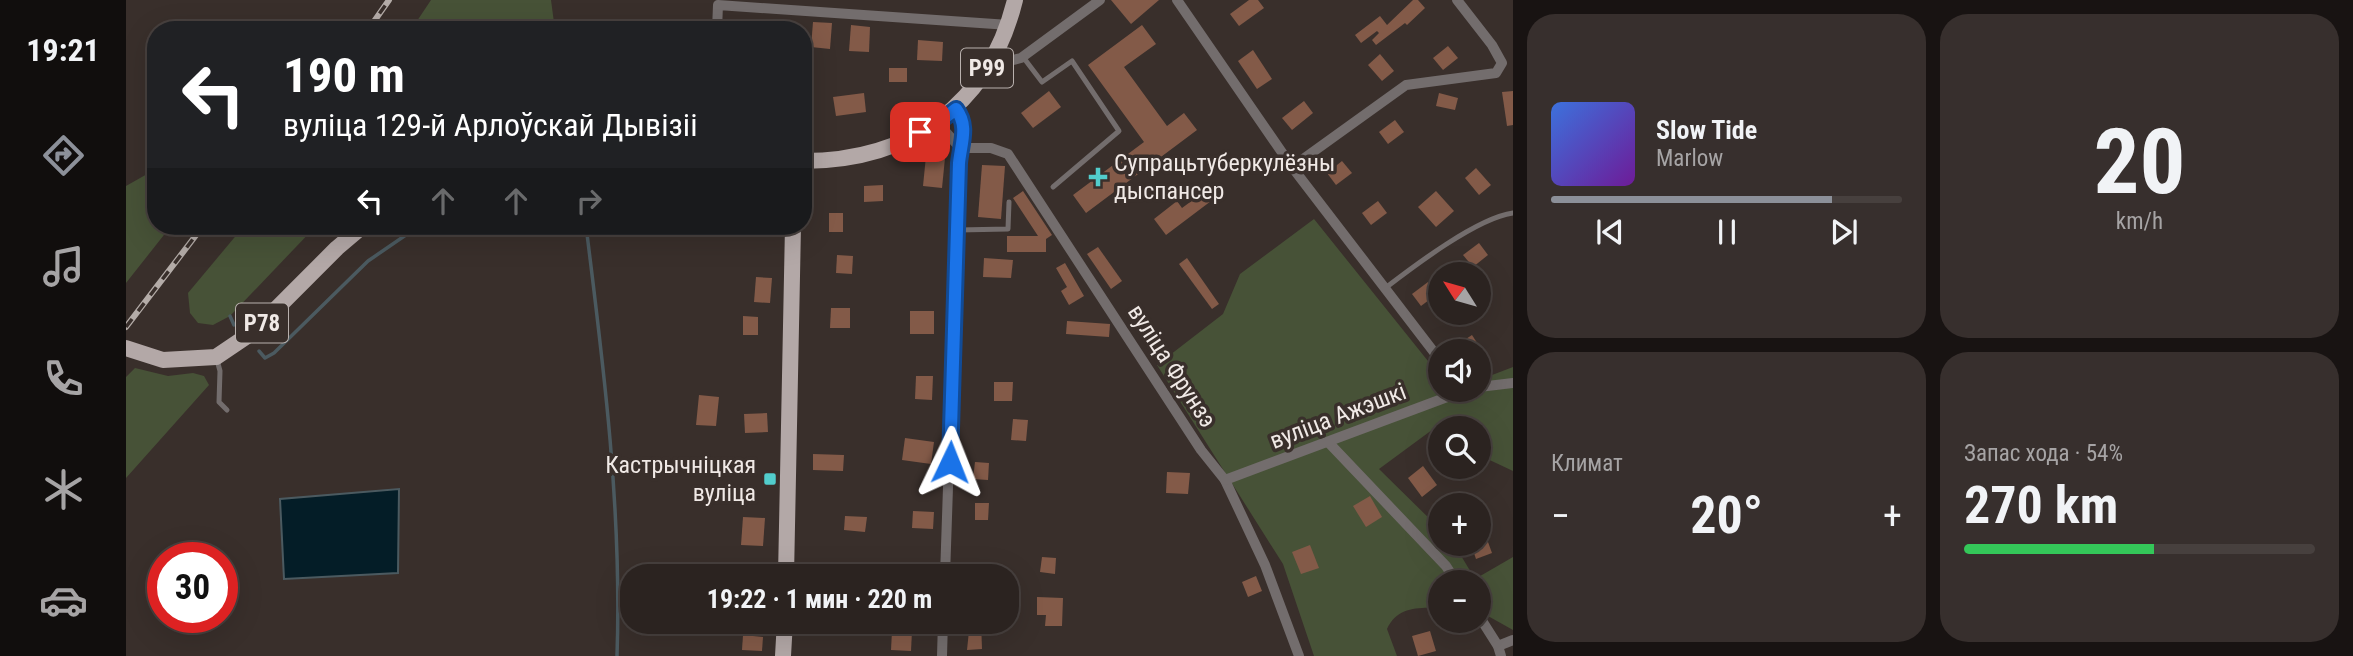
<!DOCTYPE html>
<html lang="ru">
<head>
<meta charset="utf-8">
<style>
  body { margin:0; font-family:"Roboto Condensed",sans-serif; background:#372f2d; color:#f1f3f6; height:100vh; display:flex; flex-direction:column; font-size:26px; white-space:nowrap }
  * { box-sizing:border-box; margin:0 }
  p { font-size:23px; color:#a6a4a5 }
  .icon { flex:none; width:38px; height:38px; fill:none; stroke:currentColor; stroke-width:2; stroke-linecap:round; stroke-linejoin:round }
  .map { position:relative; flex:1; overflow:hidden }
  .side { display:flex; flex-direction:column; gap:14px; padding:14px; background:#181312; width:840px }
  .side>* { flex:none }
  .guide { position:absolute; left:21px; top:21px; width:665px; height:214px; border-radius:28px; box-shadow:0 7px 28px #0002,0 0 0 2px #47403e; background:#202124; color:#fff; overflow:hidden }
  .needle { width:46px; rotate:307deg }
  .controls { position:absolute; left:1302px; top:262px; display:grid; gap:14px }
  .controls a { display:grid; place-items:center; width:63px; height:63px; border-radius:50%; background:#2b2320; box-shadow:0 7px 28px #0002,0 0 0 2px #47403e; font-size:35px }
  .speed { position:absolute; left:21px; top:542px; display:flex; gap:14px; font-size:35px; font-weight:700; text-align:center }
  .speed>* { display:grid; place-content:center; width:91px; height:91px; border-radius:50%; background:#2b2320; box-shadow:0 7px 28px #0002,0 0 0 2px #47403e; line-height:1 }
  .speed .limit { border:10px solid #d22; background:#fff; color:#111 }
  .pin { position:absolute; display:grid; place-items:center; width:60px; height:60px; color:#fff; margin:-30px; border-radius:14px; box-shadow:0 4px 10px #0006 }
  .me { position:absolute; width:77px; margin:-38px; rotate:2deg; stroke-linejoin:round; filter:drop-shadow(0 0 5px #0008) }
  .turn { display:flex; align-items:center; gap:24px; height:147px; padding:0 21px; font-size:32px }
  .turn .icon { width:91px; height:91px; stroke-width:2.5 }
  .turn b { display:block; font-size:49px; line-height:60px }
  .lanes { display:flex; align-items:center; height:66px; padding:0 21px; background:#0003; justify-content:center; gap:35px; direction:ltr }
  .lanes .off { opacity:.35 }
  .big { font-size:52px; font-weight:700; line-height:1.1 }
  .side .tile { flex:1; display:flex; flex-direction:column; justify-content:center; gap:10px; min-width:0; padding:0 24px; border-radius:28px; background:#372f2d }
  .side .dial { align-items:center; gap:0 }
  .dial b { font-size:91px; line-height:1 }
  .song { display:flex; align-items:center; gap:21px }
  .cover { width:84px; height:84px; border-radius:10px; background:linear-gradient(135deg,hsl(220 70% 55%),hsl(280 70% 35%)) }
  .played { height:7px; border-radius:4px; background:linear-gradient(90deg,#8c9099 80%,#47403e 80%) }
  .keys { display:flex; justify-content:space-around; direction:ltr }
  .heat { display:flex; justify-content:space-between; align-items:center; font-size:38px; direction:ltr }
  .charge { height:10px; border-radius:5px; background:linear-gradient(90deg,#34c759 54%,#47403e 0) }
  .side .tiles { flex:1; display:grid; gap:14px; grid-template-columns:repeat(2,1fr) }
  .trip { position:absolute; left:494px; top:564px; width:399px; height:70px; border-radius:28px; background:#2b2320; box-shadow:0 7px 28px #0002,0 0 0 2px #47403e; font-weight:700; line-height:70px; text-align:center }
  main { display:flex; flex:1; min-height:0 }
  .tabs { display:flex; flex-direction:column; width:126px; justify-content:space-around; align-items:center; background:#110e0d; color:#a6a4a5 }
  .tabs .icon { width:49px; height:49px }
  .tabs .selected { color:#8c9099 }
  .tabs b { font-size:32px; color:#f1f3f6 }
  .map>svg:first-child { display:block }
</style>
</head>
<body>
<main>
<nav class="tabs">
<b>19:21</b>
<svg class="icon selected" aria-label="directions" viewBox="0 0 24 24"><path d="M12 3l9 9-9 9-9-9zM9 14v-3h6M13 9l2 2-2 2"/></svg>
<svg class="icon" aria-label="music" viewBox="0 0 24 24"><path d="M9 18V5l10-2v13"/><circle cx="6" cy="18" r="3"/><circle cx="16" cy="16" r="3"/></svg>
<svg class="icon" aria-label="phone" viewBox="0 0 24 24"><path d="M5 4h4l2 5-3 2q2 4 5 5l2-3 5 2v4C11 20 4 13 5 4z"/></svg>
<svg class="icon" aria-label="climate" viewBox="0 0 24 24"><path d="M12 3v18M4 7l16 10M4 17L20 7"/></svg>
<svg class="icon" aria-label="car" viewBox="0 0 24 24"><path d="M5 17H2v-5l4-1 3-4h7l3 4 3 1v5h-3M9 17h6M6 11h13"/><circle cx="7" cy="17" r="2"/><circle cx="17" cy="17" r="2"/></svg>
</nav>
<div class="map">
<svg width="1387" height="656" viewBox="0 0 1387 656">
  <rect width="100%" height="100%" fill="#392f2b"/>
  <g fill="#475237">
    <path d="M305,0H425L429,30H285Z"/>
    <path d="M30,169V226H45L0,283V186Z"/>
    <path d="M1188,219L1314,376V390H1353V380L1387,367V471L1353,455V429L1314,430L1310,427L1253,469L1314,529V544H1328L1349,579L1387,557V630L1353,611V583H1314V608C1292,607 1271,607 1261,629L1271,656H1188L1157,564L1031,365L1097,314L1114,274Z"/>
    <path d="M118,226H190L104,316L87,325L72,323L64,313L62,293Z"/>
    <path d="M9,368L42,376L67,373L78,376L83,385L0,478V377Z"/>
  </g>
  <path fill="#041d27" stroke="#4b5a60" stroke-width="2" d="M273,489L272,573L158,579L154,499Z"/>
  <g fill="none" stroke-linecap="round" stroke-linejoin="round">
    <g stroke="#4b5a60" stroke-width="3.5">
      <path d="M460,226C478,369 496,512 491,656"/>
      <path d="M104,316L108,325"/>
      <path d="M133,351L139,358L148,353L242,261L293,226"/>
    </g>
  </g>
  <g fill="#835a48">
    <path d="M985,0H1033L1005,24Z"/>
    <path d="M1123,0H1132L1138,8L1113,26L1104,14Z"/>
    <path d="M1287,0H1292L1299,8L1281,25L1279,23L1250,45L1246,40L1253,33L1251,31L1235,43L1229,35L1254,16L1261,25Z"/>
    <path d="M687,22L706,23L704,49L685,47Z"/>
    <path d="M725,25L744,27L743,52L723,51Z"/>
    <path d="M1016,25L1030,44L998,67L1041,126L1058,113L1071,130L960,213L947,195L1018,142L962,65Z"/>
    <path d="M792,40L817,42L816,61L791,60Z"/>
    <path d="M1322,46L1332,58L1317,70L1307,58Z"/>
    <path d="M1127,50L1146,79L1131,89L1112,61Z"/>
    <path d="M1254,54L1268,71L1256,81L1242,65Z"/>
    <rect x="763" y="68" width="18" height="14"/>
    <path d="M923,91L935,107L907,128L895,113Z"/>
    <path d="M1387,91V125L1381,126L1376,92Z"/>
    <path d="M738,93L740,112L710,116L707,97Z"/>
    <path d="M1313,93L1332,98L1329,110L1310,106Z"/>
    <path d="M1178,101L1187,113L1166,130L1156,118Z"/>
    <path d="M1269,120L1278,132L1262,144L1253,132Z"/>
    <path d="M800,156L819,158L816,188L797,186Z"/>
    <path d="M1216,161L1226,173L1210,185L1201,173Z"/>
    <path d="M856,165L879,166L875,219L852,217Z"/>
    <path d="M1350,168L1365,185L1353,195L1339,178Z"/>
    <path d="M757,185V201L738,202V186Z"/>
    <path d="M1086,186L1093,195L1040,235L1028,219L1051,201L1056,208Z"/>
    <path d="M897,191L926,235L920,239V252H881V236H912L887,198Z"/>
    <path d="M1310,191L1328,211L1310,227L1292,207Z"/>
    <path d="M1252,201L1261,213L1245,225L1236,213Z"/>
    <rect x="703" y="213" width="14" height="19"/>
    <path d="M1353,243L1362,255L1347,267L1337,255Z"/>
    <path d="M972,247L996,281L985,289L961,254Z"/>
    <path d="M711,255L727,256L726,274L710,273Z"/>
    <path d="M858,258L887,260L885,278L857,277Z"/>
    <path d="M1061,258L1093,304L1086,309L1053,264Z"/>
    <path d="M939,263L958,296L943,305L935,291L941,287L930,268Z"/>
    <path d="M630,277L646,278L644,303L628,302Z"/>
    <path d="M1302,282L1311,294L1295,306L1286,294Z"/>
    <path d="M705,308H724V328H704Z"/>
    <rect x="784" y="311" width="24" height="23"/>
    <path d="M617,316L632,317V335H617Z"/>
    <path d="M941,321L984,324L983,337L940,334Z"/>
    <path d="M1346,335L1357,352H1320Z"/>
    <path d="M790,376H807L806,400L789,399Z"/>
    <path d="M868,382H887L886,401H868Z"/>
    <path d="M573,395L593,397L590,426L570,425Z"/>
    <path d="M641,413L642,432L619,433L618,414Z"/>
    <path d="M887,419L902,420L900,441L885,440Z"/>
    <path d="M779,438L808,442L805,464L776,460Z"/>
    <path d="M687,454L718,455L717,471L687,470Z"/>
    <path d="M849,462L863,463L862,480L847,479Z"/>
    <path d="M1297,466L1311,485L1296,497L1282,478Z"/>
    <path d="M1041,472L1064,473L1062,494L1040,493Z"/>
    <path d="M1244,496L1256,517L1240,527L1227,506Z"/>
    <path d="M849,503H863L862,520H849Z"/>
    <path d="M787,511L808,512L807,529L786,528Z"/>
    <path d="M719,516L741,517L739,532L718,530Z"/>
    <path d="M617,517L639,518L637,546L615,545Z"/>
    <path d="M1354,520L1366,553L1350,559L1345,544H1353Z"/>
    <path d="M1184,545L1193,568L1175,574L1166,552Z"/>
    <path d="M916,557L930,558L929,574L914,572Z"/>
    <path d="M782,562L800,564L799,576H780Z"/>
    <path d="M1130,576L1136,591L1122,597L1116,582Z"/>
    <path d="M911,597L937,598L936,626H919L920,615H911Z"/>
    <path d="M844,621H855L856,649L841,650Z"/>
    <path d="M766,631H786L785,651L765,650Z"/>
    <path d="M1304,631L1310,651L1292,656L1286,636Z"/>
    <path d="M617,635L637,637L636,651L616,650Z"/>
  </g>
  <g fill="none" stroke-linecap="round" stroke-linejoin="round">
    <g stroke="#736d6d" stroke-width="5">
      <path d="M897,57L916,82L946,61L993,131L927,187"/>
      <path d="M832,230L882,229L883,202"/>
      <path d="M1258,289C1288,266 1351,218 1387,213"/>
      <path d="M91,360L94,371L93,402L101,410"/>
    </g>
    <g stroke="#736d6d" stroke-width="10">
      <path d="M1051,0L1166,167L1314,360"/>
      <path d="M591,30L592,5L883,25"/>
      <path d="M868,57L879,62L895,58L974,0"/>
      <path d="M812,123L834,148"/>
      <path d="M834,148H865L882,154L1075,450L1099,480L1139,565L1173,656"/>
      <path d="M1166,167L1280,85L1370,73L1376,63L1366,45L1331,0"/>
      <path d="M1353,387L1387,383"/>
      <path d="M1203,443L1320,566L1331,583"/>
      <path d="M1099,480L1340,390"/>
      <path d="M819,576L833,163C835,143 843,126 830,109"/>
      <path d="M1353,616L1372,646L1375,656"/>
      <path d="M1372,646L1387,640"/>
      <path d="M816,656L817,621"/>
    </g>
    <g stroke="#b3a8a7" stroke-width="16">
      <path d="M677,161C784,161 863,105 889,0"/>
      <path d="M0,348L37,360L90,357L127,332L211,248L237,226"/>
      <path d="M660,576L667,226"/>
      <path d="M657,656L659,621"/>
    </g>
    <g stroke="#b4aca8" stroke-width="6">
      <g id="rail">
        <path d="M242,30L263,0"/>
        <path d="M0,327L77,226"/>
      </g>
    </g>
    <use href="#rail" stroke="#392f2b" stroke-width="3.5" stroke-dasharray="10" stroke-linecap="butt"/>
  </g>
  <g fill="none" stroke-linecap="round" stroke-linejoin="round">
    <g stroke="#114b97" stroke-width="18">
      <path id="route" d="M794,132L812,123L830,109C843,126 835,143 833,163L824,462"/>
    </g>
    <use href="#route" stroke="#1a73e8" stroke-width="12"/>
  </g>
  <g fill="#52cdcc" stroke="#392f2b" stroke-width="2.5">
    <path d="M968.5 166.5h7v7h7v7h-7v7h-7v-7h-7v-7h7z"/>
    <rect x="637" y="472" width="14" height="14" rx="3.5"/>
  </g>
  <g text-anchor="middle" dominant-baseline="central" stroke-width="7" stroke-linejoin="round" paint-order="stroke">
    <g fill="#392f2b" stroke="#b9b1ae" stroke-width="2">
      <rect x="835" y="48.5" width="52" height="39" rx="5"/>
      <rect x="110" y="303.5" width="52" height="39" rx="5"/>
    </g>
    <g font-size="23" font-weight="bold" fill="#f0e9e6">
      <text x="861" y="68">Р99</text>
      <text x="136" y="323">Р78</text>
    </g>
    <g font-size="24" fill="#f0e9e6" stroke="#392f2b" text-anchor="start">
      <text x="988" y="163">Супрацьтуберкулёзны<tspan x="988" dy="28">дыспансер</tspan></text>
      <text x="630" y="465" text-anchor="end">Кастрычніцкая<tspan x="630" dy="28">вуліца</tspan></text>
    </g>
    <g font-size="24" fill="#f0e9e6" stroke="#392f2b">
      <text transform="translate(1046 366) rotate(57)">вуліца Фрунзэ</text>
      <text transform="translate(1212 416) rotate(-21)">вуліца Ажэшкі</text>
    </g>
  </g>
</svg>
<div class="controls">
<a><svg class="needle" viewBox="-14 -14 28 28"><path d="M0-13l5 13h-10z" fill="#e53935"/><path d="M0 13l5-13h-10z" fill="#a6a4a5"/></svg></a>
<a><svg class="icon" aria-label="sound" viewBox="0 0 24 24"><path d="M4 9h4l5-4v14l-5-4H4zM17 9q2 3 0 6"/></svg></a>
<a><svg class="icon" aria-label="search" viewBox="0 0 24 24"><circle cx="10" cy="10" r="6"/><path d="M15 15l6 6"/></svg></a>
<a>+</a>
<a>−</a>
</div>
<div class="speed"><div class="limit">30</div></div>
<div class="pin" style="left:794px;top:132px;background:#d93025"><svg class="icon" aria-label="arrive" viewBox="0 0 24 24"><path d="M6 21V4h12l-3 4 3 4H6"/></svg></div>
<svg class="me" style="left:824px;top:462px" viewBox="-20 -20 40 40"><path d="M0-17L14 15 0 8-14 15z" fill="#1a73e8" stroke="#fff" stroke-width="4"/></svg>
<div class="trip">19:22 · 1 мин · 220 m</div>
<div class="guide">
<div class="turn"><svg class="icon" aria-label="left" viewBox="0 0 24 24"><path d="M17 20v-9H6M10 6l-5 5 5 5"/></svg><div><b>190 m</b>вуліца 129-й Арлоўскай Дывізіі</div></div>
<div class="lanes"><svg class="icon" aria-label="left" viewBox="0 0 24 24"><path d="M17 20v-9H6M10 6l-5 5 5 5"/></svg><svg class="icon off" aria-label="ahead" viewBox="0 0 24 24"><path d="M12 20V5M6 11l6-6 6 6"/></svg><svg class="icon off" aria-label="ahead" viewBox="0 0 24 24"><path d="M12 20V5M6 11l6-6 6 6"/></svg><svg class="icon off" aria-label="right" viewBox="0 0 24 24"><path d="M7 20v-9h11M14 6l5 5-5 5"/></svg></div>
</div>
</div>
<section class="side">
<div class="tiles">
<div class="tile">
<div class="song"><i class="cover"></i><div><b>Slow Tide</b><p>Marlow</p></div></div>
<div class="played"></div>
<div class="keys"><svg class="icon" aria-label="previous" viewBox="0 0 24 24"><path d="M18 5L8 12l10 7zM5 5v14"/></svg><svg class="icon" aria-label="pause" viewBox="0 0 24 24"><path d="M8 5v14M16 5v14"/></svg><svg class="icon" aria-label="next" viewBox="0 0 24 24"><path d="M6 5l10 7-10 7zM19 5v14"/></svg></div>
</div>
<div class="tile dial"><b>20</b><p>km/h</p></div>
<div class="tile"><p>Климат</p>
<div class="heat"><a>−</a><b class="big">20°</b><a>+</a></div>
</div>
<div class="tile"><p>Запас хода · 54%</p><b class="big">270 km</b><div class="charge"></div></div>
</div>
</section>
</main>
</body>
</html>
